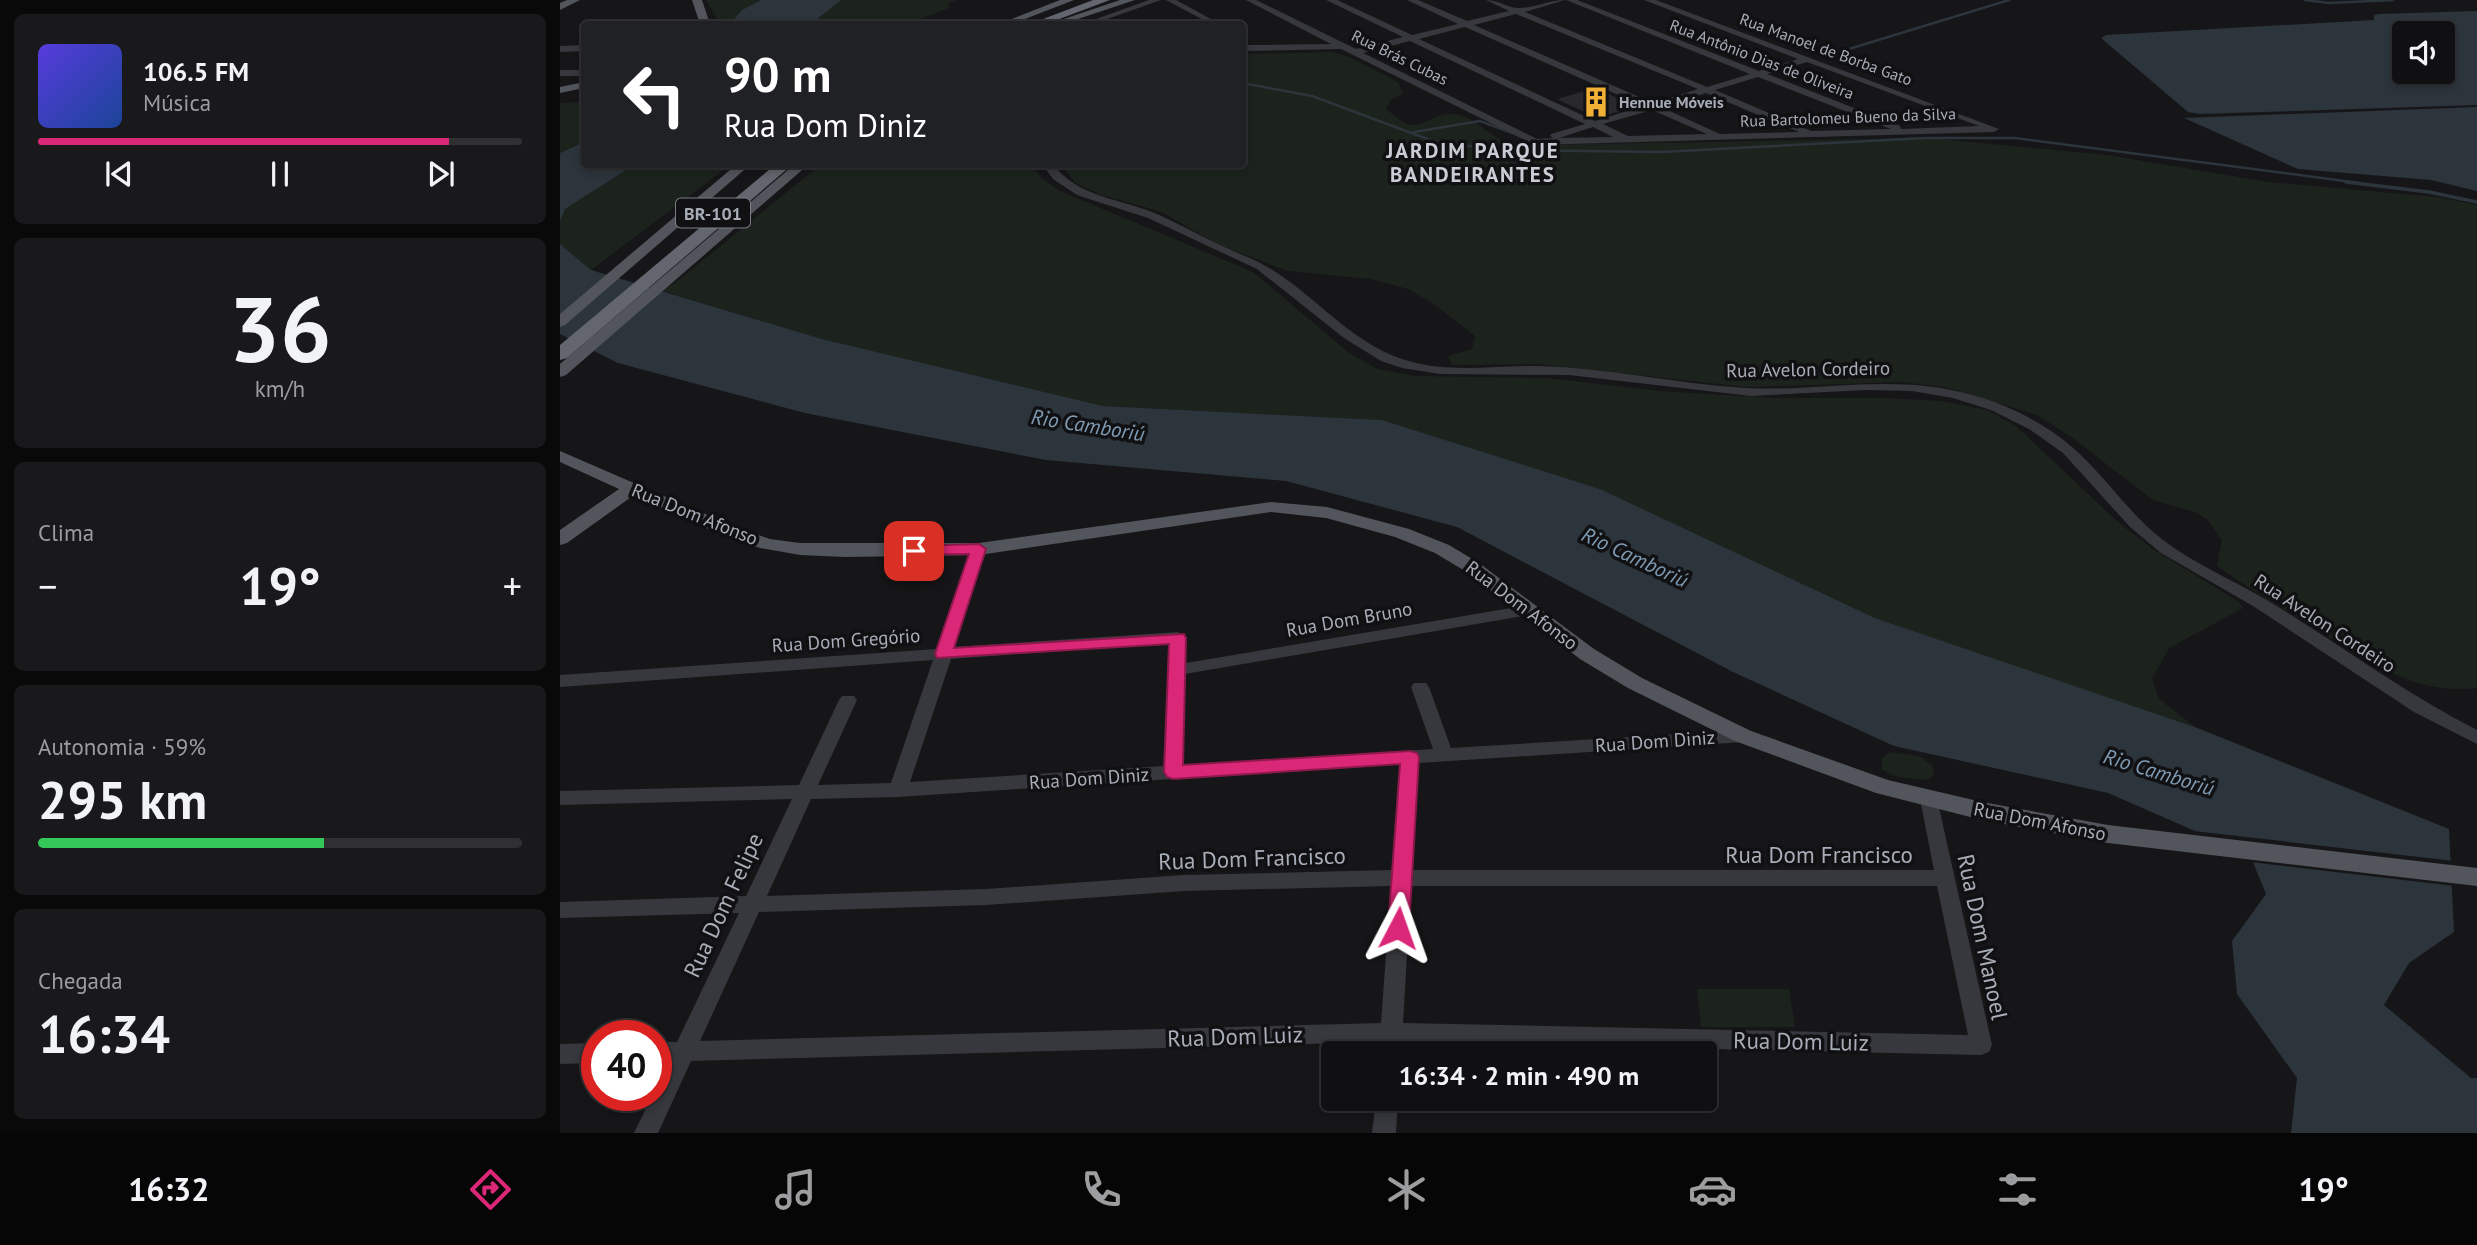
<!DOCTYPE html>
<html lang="pt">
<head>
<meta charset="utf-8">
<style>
  body { margin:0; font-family:"PT Sans",sans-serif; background:#19191b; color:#f1f3f6; height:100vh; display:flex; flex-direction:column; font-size:26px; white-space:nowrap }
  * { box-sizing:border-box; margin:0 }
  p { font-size:23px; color:#9c9d9f }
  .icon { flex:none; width:38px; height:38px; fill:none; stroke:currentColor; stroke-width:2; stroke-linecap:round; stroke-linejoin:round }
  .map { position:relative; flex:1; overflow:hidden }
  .drawer { display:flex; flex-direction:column; gap:14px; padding:14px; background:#09090a; width:560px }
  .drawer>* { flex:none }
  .hud { position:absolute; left:21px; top:21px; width:665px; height:147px; border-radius:7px; box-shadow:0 4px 10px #0003,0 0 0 2px #303032; background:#202124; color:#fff; overflow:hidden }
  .controls { position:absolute; left:1832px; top:21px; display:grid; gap:14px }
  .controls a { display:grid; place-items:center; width:63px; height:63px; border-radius:7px; background:#101012; box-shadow:0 4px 10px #0003,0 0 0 2px #303032; font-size:35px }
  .speed { position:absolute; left:21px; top:1020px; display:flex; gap:14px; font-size:35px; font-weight:700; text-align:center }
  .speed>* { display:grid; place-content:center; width:91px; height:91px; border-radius:50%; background:#101012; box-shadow:0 4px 10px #0003,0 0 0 2px #303032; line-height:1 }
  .speed .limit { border:10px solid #d22; background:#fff; color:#111 }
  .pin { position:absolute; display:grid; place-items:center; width:60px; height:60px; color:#fff; margin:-30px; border-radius:14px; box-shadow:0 4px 10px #0006 }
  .me { position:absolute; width:77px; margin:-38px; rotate:4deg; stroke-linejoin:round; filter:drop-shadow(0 0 5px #0008) }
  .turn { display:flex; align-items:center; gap:24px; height:147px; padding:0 28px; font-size:32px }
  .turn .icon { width:91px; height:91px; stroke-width:2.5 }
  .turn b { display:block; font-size:49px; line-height:60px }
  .big { font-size:52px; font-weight:800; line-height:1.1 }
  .drawer .card { flex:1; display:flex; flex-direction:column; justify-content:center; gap:10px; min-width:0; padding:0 24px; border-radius:10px; background:#19191b }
  .drawer .dial { align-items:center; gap:0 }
  .dial b { font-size:91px; line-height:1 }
  .song { display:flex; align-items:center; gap:21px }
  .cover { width:84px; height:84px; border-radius:10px; background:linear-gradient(135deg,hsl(250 70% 55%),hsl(220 70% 35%)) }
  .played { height:7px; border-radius:4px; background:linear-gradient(90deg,#db2777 85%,#303032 85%) }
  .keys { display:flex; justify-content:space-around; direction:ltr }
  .heat { display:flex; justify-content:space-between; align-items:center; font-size:38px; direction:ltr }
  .charge { height:10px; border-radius:5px; background:linear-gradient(90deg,#34c759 59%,#303032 0) }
  .trip { position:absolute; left:761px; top:1041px; width:396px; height:70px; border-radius:7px; background:#101012; box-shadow:0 4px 10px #0003,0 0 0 2px #303032; font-weight:800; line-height:70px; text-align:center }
  .dock { display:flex; height:112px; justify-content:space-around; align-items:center; background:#060607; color:#9c9d9f }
  .dock .icon { width:49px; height:49px }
  .dock .active { color:#db2777 }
  .dock b { font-size:32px; color:#f1f3f6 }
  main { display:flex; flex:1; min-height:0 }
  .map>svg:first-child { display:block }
</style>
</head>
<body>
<main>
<section class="drawer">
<div class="card">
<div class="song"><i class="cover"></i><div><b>106.5 FM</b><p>Música</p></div></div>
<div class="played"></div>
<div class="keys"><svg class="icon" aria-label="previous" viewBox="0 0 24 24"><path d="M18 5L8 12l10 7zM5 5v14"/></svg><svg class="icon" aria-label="pause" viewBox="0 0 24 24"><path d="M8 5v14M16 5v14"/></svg><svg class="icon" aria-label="next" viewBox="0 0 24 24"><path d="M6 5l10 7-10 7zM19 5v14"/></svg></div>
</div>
<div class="card dial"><b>36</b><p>km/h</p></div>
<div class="card"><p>Clima</p>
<div class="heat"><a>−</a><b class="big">19°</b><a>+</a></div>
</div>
<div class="card"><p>Autonomia · 59%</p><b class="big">295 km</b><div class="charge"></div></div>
<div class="card"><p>Chegada</p><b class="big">16:34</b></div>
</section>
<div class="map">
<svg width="1917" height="1133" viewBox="0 0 1917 1133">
  <rect width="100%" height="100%" fill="#161618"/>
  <g fill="#1c231d">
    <path d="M146,0H201L182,10L170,24H156V16Z"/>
    <path d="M281,0H397L389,3V8L347,24H251Z"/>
    <path d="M772,52L789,57L838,82L843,93L831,100L826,108C860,144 866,111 895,114C917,117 928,137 948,143C956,145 967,145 975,145L1367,138L1547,155L1709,182L1877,197L1917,205V688C1853,696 1805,659 1753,627C1721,607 1688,588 1657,566L1662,540L1648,520L1635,512L1593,500L1514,439L1477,415L1390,388L1343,382L1186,387L978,364L892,365L888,356L912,349L915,336L877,306L848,289L811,279L728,271L657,244L602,212L539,194L516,183L501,165L682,164L683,54Z"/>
    <path d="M18,102L24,104V142L0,153V103Z"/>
    <path d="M74,165H170L31,270L0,244V221L5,209Z"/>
    <path d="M260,165H470L484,180L500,191L693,272L788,352L817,369L856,376L987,378L1100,391L1216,398H1323L1382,401L1427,410L1456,426L1559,523L1593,549L1679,602L1683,608L1609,648L1592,679L1599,699L1639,730L1315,618L1040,489L822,420L543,406L262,339L100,290L115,283Z"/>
    <path d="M1330,752L1359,756L1372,765L1374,775L1368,780L1338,777L1322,770V758Z"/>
    <path d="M1137,989H1229L1235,1027H1141Z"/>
  </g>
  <g fill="#2c353c" fill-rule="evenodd">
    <path d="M201,0H281L251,24H170L182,10Z"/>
    <path d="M1917,11V105L1640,114L1628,112L1541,38L1546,35L1814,20V15L1819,14ZM1844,33H1883V72H1844Z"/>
    <path d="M1917,107V191L1871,180L1738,169L1624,118Z"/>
    <path d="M24,142V164L74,165L5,209L0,221V153Z"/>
    <path d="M0,244L31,270L262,339L543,406L822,420L1040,489L1315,618L1640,729L1889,829L1894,932L1849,963L1824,1005L1911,1078H1917V1133H1731L1737,1078L1677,994L1672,941L1706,894L1690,855L1548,793L1334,746L1173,672L897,527L726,481L486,460L245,413L58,363L0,334Z"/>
  </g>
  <path fill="#161618" d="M1625,830L1894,861L1895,886L1690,862L1688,857Z"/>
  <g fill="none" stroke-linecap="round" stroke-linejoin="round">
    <g stroke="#2c353c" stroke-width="2.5">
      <path d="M1745,0L1769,3L1833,0"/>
      <path d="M1266,56L1449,0"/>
      <path d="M682,83L752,96L873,141L938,150L1102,152L1365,138H1455L1800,183"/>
      <path d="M854,132L920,121L963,137"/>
    </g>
    <path stroke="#2c353c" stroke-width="3.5" d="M1786,182L1869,192L1917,202"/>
  </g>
  <path fill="#29292c" d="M1035,88L1076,106L1037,118L997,99Z"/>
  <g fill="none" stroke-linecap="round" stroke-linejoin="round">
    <g fill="#37383d" fill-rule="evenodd">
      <path d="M589,0H601L533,24H522Z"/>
      <path d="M606,0H616L660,24H651Z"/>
      <path d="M686,0H696L796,49L843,37L766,0H777L852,35L898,24L847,0H858L907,21L949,11L926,0C938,0 948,8 959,8C975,8 989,0 1005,0L965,12L1147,87L1190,74L1006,0H1017L1199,71L1238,59L1084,0H1096L1439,129L1434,132L975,145L781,49L682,51V45L771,44ZM956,14L1138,89L1093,103L914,25ZM905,27L1083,106L1035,121L859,39ZM850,41L1025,124L991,134L990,136L993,138L977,139L803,53ZM1247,62L1419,126L1341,129L1340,126L1207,74ZM1198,77L1331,129L1251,131L1155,90ZM1146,93L1239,132L1160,134L1101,107ZM1092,110L1147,134L1068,136L1043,124ZM1033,127L1053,137L998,138H999Z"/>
      <path d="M24,45V51L0,52V46Z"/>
      <rect x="0" y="70" width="24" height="6"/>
      <path d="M482,164H493C519,199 562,198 599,215C628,228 655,244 685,256C748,281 785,345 852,362C894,373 938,365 980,366C1049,368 1117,384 1186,388C1267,392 1334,372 1416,396C1457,408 1495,429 1526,460C1552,486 1573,517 1603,540C1639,567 1682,584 1720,608C1786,649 1848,695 1917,730V744L1854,712L1693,606L1601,553L1570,527L1503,453L1469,429L1431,410L1393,398L1352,391L1306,390L1191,396L1009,375L880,374L842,368L821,361L784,338L697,269L588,218L517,195L493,179Z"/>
      <path d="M419,544L427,549L394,647L618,632L626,637V663L969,605L977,610L969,615L625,674L622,765L873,749L851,687L854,683H866L869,687L891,748L1183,730L1189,732L1192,736L1189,740L1183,742L859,763L852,870H1374L1360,799L1362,794L1369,792L1376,794L1432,1045L1429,1052L1421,1055L842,1042L841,1054H819L820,1042L131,1061L98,1133H74L92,1096H96V1086L108,1061L96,1062V1042H117L179,913L0,918V902L186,896L232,799L0,805V791L239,785L279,700L282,696H294L297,700L258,785L331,783L373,660L0,687V675L377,649L411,549ZM609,643L604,766L350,782L391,659ZM840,764L832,870L624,875L426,889L207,896L251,799L338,797ZM831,886L821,1023L140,1041L199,912L426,905L624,891ZM851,886H1377L1408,1035L843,1023Z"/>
      <path d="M37,1043V1063L0,1064V1044Z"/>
      <path d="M816,1099H838L836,1133H812Z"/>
    </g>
    <g fill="#53555c" fill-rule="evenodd">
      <path d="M7,0H20L0,10V3Z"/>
      <path d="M132,0H142L150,24H140Z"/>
      <path d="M500,0H514L452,24H439Z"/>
      <path d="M560,0H575L503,24H489Z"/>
      <path d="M24,82V88L0,93V87Z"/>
      <path d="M177,164H191L5,325L0,327V314Z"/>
      <path d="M235,164H249L6,375L0,377V364Z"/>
      <path d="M0,451L173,526L210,539L240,543H419L711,502L767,507L849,529L889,545L919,563L1034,649L1082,678L1191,731L1328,780L1422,802L1548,825L1917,868V886L1548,843L1422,820L1316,793L1175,741L1068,688L1020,659L905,571L875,553L835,537L766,518L711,512L419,555L285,557L240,555L200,548L159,534L74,495L7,543L0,545V530L59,489L0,462Z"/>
    </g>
    <g fill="#63666e" fill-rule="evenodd">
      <path d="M533,0H550L486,24H470Z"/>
      <path d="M216,164H233L7,358L0,360V345Z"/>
    </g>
  </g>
  <path fill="#db2777" stroke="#8e194d" stroke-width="2" d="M419,544L426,549L394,648L624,634L626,638L623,765L850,751L857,753L859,757L849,928L846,934L838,936L831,934L828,928L840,764L613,779L607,777L604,772L609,644L377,658L375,654L409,554L354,555L346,551L354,546Z"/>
  <defs>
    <g id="building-bare" transform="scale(2.415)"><path d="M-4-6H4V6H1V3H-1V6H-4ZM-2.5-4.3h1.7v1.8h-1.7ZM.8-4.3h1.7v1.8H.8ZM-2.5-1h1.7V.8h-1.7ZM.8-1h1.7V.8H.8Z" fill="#f2b134" stroke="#111113" stroke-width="2.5" paint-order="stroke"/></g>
  </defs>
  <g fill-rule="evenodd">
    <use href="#building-bare" x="1036" y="102"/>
  </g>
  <g text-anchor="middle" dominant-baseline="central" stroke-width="7" stroke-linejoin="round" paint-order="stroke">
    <g font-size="16" fill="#a8adb8" stroke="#111113">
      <text transform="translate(1266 49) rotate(20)">Rua Manoel de Borba Gato</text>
      <text transform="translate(840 57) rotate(26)">Rua Brás Cubas</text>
      <text transform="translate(1202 59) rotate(21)">Rua Antônio Dias de Oliveira</text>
      <text transform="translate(1288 117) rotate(-2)">Rua Bartolomeu Bueno da Silva</text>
    </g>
    <g font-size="16" font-weight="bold" fill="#a8adb8" stroke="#111113" text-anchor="start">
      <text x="1059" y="102">Hennue Móveis</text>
    </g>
    <rect fill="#111113" stroke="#7b7e86" stroke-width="2" x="116" y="198.5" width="74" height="29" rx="5"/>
    <g font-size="18" font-weight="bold" fill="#a8adb8">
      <text x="153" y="213">BR-101</text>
    </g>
    <g font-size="19" fill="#a8adb8" stroke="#111113">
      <text transform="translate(1248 369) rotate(-1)">Rua Avelon Cordeiro</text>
      <text transform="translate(135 514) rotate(22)">Rua Dom Afonso</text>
      <text transform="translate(962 605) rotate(37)">Rua Dom Afonso</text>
      <text transform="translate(789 619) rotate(-10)">Rua Dom Bruno</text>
      <text transform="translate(1765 623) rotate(33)">Rua Avelon Cordeiro</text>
      <text transform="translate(286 640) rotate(-4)">Rua Dom Gregório</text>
      <text transform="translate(1095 741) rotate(-4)">Rua Dom Diniz</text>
      <text transform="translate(529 778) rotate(-4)">Rua Dom Diniz</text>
      <text transform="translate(1480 821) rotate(11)">Rua Dom Afonso</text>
    </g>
    <g font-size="21" font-weight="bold" letter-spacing="2" fill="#c9ccd4" stroke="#111113">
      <text x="913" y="150">JARDIM PARQUE<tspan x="913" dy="24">BANDEIRANTES</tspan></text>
    </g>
    <g font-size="21" font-style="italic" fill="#7f9bb3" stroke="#111113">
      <text transform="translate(528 425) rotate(9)">Rio Camboriú</text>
      <text transform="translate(1075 557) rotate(25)">Rio Camboriú</text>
      <text transform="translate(1599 772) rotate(17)">Rio Camboriú</text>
    </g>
    <g font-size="23" fill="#a8adb8" stroke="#111113">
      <text x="1259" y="854">Rua Dom Francisco</text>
      <text transform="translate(692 858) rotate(-2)">Rua Dom Francisco</text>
      <text transform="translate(163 905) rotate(-65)">Rua Dom Felipe</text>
      <text transform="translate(1423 937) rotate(78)">Rua Dom Manoel</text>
      <text transform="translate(675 1036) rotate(-2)">Rua Dom Luiz</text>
      <text transform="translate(1241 1041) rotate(1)">Rua Dom Luiz</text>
    </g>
  </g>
</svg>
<div class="controls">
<a><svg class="icon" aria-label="sound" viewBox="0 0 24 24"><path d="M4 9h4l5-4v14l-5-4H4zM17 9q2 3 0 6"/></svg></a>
</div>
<div class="speed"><div class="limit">40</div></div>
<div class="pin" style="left:354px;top:551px;background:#d93025"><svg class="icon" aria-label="arrive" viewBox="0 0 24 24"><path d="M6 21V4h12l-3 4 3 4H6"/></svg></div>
<svg class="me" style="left:838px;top:928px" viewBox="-20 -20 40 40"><path d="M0-17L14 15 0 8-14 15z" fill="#db2777" stroke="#fff" stroke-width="4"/></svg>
<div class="trip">16:34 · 2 min · 490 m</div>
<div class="hud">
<div class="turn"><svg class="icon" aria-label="left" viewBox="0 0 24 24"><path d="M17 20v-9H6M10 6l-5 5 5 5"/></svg><div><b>90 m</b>Rua Dom Diniz</div></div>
</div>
</div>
</main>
<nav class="dock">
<b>16:32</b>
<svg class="icon active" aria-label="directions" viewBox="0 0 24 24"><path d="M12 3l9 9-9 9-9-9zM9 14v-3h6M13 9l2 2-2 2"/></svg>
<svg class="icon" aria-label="music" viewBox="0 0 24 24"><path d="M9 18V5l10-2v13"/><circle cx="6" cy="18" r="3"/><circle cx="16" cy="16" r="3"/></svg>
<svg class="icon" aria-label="phone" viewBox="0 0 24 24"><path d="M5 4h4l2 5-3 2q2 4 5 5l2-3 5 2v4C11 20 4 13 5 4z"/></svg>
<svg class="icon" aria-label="climate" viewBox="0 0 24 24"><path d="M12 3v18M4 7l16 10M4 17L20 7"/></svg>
<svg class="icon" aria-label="car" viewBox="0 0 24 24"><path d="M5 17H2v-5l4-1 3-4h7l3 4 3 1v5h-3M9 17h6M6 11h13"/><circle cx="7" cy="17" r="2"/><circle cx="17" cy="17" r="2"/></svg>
<svg class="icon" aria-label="filters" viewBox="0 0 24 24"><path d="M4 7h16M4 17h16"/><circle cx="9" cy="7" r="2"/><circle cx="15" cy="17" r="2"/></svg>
<b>19°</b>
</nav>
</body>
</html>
